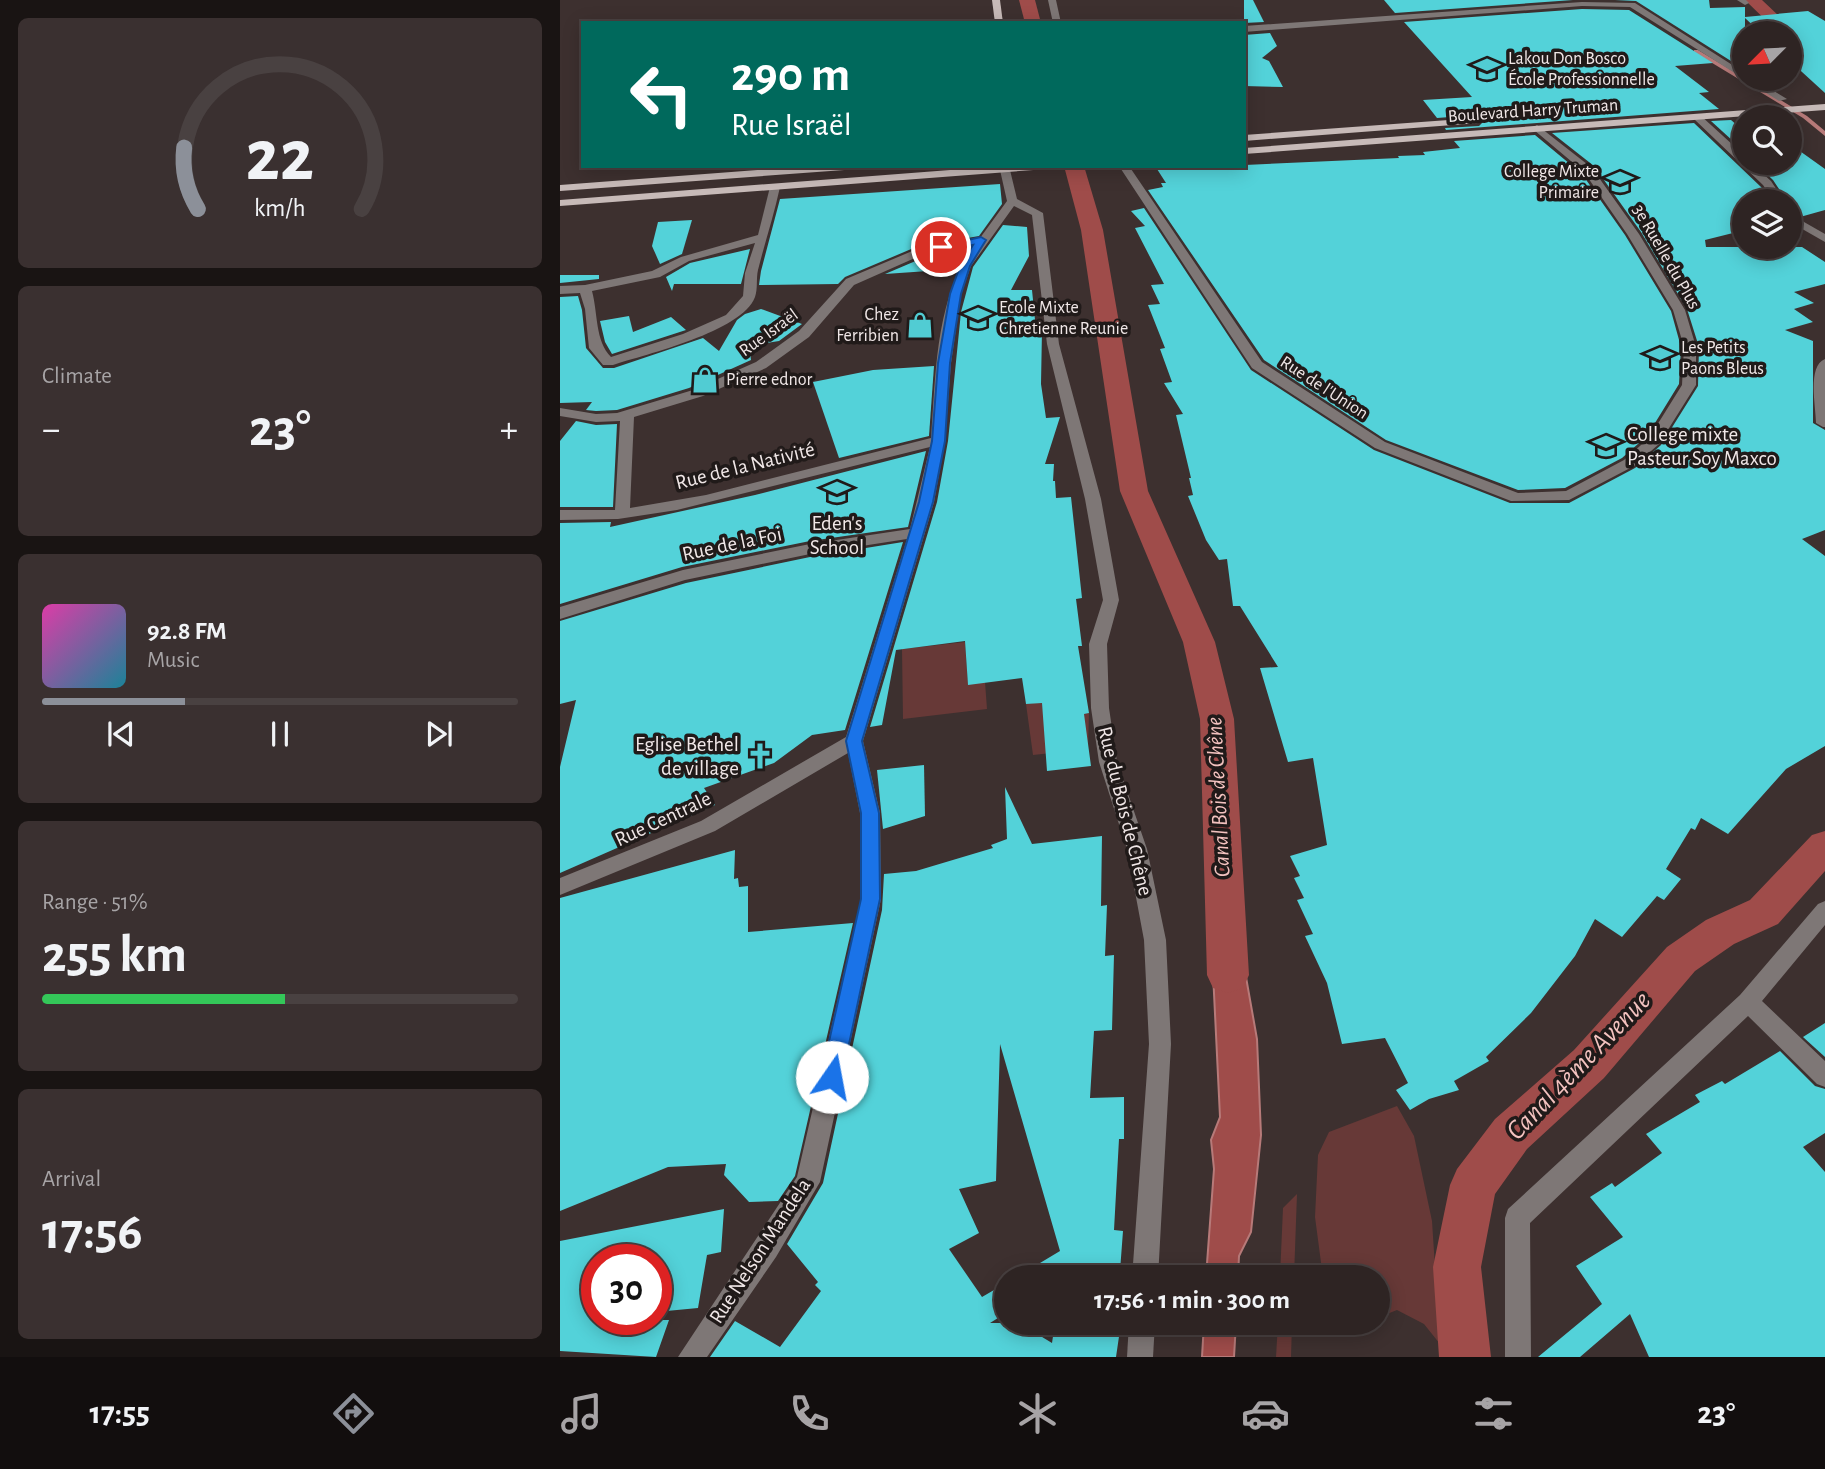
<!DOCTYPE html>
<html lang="en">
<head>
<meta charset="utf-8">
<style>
  body { margin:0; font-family:"Alegreya Sans",sans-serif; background:#3a3030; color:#f1f3f6; height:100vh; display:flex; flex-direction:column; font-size:26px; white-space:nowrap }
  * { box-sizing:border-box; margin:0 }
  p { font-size:23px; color:#a7a4a6 }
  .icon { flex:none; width:38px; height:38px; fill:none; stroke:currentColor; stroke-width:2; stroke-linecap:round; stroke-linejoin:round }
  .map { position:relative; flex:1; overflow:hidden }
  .side { display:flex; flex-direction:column; gap:18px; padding:18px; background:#191413; width:560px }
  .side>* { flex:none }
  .guide { position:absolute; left:21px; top:21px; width:665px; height:147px; border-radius:0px; box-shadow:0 4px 18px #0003,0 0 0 2px #494141; background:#00695c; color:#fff; overflow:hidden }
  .needle { width:46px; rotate:246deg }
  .buttons { position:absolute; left:1172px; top:21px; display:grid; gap:14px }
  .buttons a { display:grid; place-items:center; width:70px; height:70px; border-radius:50%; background:#2e2423; box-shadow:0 4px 18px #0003,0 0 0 2px #494141; font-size:35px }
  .speed { position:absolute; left:21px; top:1244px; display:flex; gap:14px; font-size:35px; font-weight:700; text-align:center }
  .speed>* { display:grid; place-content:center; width:91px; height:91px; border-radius:50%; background:#2e2423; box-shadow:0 4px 18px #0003,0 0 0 2px #494141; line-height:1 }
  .speed .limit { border:10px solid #d22; background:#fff; color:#111 }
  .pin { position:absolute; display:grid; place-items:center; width:60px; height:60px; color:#fff; margin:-30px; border:4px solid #fff; border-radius:50%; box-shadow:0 2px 7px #0007 }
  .me { position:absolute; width:77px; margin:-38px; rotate:12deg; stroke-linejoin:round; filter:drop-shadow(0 0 5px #0008) }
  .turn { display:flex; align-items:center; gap:24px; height:147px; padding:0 35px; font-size:32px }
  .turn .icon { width:91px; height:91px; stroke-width:2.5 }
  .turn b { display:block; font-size:49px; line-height:60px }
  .big { font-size:52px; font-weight:700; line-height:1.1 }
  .side .card { flex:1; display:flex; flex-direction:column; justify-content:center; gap:10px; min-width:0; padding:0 24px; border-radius:10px; background:#3a3030 }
  .side .dial { align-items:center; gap:0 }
  .dial svg { height:182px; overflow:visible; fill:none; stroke:#494141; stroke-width:7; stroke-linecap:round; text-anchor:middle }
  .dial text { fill:#f1f3f6; stroke:none }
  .song { display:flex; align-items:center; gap:21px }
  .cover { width:84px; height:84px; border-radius:10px; background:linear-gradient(135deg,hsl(320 70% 55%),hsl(190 70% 35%)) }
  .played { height:7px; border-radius:4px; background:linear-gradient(90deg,#8c9099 30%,#494141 30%) }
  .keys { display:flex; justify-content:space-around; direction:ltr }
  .heat { display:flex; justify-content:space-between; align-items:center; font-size:38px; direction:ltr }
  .charge { height:10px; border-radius:5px; background:linear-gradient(90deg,#34c759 51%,#494141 0) }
  .trip { position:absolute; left:434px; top:1265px; width:396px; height:70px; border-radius:35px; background:#2e2423; box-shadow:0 4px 18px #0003,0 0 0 2px #494141; font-weight:700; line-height:70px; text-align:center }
  .tab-bar { display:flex; height:112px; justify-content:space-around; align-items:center; background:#120e0e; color:#a7a4a6 }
  .tab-bar .icon { width:49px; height:49px }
  .tab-bar .selected { color:#8c9099 }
  .tab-bar b { font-size:32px; color:#f1f3f6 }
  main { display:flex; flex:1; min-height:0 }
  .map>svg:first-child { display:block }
</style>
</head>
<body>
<main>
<section class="side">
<div class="card dial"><svg viewBox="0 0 100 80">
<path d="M14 69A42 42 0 1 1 86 69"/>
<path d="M14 69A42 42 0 0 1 8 42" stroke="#8c9099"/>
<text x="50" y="56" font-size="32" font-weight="700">22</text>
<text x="50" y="72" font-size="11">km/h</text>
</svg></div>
<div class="card"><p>Climate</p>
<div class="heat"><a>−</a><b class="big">23°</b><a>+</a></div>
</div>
<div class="card">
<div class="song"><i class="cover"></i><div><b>92.8 FM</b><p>Music</p></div></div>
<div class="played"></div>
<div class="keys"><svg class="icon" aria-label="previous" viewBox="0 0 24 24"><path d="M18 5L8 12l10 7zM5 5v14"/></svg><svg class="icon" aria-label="pause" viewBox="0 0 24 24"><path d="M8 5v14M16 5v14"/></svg><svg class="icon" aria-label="next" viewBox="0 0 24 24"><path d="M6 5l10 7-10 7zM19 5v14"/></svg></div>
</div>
<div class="card"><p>Range · 51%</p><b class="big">255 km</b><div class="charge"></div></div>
<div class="card"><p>Arrival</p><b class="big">17:56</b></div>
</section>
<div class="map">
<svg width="1265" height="1357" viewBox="0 0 1265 1357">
  <rect width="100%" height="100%" fill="#3d302f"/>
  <g fill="#673937">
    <path d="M405,642L408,684L425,682L427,709L343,719L342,649Z"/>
    <path d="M482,702L484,718L529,713L528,749L473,755L466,704Z"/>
    <path d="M837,1106L854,1136L872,1221L880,1344L864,1324L837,1310L817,1318V1278L765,1277L762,1270L755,1217L758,1155L769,1132Z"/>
    <path d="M737,1194L734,1277H720L723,1208Z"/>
    <path d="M718,1323H732L731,1357H716Z"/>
  </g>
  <g fill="#9f4c4a" stroke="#b77a79" stroke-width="2">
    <path d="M651,931L678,932L697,1039L701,1135L691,1232L679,1256L678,1277H646L654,1169L651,1140L660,1117Z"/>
    <path d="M644,1323H676L674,1357H642Z"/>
  </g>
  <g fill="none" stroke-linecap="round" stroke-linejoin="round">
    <path fill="#b77a79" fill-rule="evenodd" d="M1134,50H1138L1247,116L1265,131V136L1243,118L1134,52Z"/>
    <g fill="#9f4c4a" fill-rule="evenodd">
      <path d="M459,0H475L481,23H465Z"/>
      <path d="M1185,0H1202L1234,30L1236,33L1234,36L1230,37V33H1219Z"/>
      <path d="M504,166H524L543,230L588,491L655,642L674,719L689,975L683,988L668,993L653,988L647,975L640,719L623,642L560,491L521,230Z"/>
      <path d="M1265,831V871L1218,924L1174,944L1135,971L1044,1078L967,1149L935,1194L921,1267L931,1357H879L873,1267L890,1185L897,1169L935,1119L1014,1050L1107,947L1146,920L1190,900L1252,835Z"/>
    </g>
  </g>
  <g fill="#53d2d9">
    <path d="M684,0H693L704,22L684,23Z"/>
    <path d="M824,0H1013L835,13Z"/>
    <path d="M1055,0H1149L1150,8L1185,7V17L1248,11L1265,21V93L1230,61V33H1201L1185,18V60L1171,61L1076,1Z"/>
    <path d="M1022,9L1069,10L1153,63L1115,66L1149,92L1139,93L1159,109L886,130L885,128L919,126L924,121L916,115L877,118L863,100L912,97L844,22Z"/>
    <path d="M710,33L717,46L702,58L709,61L723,87L684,86V35Z"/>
    <path d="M1171,120L1185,132V152L1151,121Z"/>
    <path d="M1134,123L1201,187L1211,201H1185V230L1145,240L1146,247H1242L1265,262V284L1234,292L1254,303L1234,309L1253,322L1225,330L1253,341V423L1265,430V530L1242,539L1265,556V746L1226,769L1168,834L1141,818L1135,830L1131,828L1106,869L1121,879L1104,900L1097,896L1062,937L1035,919L1015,956L971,1013L926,1057L929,1061L894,1081L899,1090L869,1099L850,1110L836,1090L848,1083L825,1038L782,1044L767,983L745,936L753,934L737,900L744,898L734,878L740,876L730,856L767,845L753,758L728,762L700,668L718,667L680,606H673L667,559L659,560L646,540L628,496L633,495L629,478H631L616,415L623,414L604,383L612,382L600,349L605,348L588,305L600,304L591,285L604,284L575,228L585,226L571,211L584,208L691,370L814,450L950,503H1009L1075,468L1101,445L1138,386L1139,347L1127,309L1081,232L1034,166L992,133Z"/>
    <path d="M975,135L1022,174L1065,235L1111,311L1121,347L1119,384L1087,436L1062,458L1005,488L958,490L826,440L704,360L588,190L603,187L601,183H606L597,169L839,158L838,156L865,155L863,152L900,148L894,141Z"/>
    <path d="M1230,144L1265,169V210L1240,217L1230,212V201H1227L1213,180L1195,163H1230Z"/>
    <path d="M440,184L442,204L419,236L356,247L285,277L278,284L199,285L201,271L220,199Z"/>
    <path d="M132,220L122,254L100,264L92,246L98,222Z"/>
    <path d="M443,225L467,227L469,256L451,290H472L476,330H482L481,384L486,418L500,417L485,464H494L493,481H495L496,498L511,497L522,598L516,599L522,646H518L529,713L524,714L531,766L487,771L482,703L466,704L462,678L408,685L405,641L336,650L322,725L310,727L377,502L388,441L401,312L413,267Z"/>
    <path d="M190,249L181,284H114L112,291L106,277L130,263Z"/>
    <path d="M409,249L397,269L325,274L365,257Z"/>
    <path d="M0,275H39V279L0,283Z"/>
    <path d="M18,296L22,310L26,348L43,368H54L143,338L159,351L177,320L185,314L201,309L242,324L219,341L189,346L191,360L129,388L57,410L36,411L26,410L32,402L0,403V297Z"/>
    <path d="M69,316L73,332L111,317L126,330L52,354L45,342L40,321Z"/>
    <path d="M374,366L369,436L279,458L253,382L313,370Z"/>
    <path d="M16,421L36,425L57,424L53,507H0V441Z"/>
    <path d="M366,451L348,527L250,541L122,567L0,604V523L51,522L50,527L195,495Z"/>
    <path d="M343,542L285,730L252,735L214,763L144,788L155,805L0,873V767L16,700L0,704V621L126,583L250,557Z"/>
    <path d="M364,765L365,816L323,829L317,770Z"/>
    <path d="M445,787L472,844L542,836L541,906L547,905L545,956L554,955L552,1030L534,1031L530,1098L564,1097V1139H559L554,1230L563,1231L560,1271L518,1270L506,1278H455L500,1251L440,1044L436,1181L399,1189L419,1233L389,1249L422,1297L446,1283V1313L430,1323H459L492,1343L495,1323H561L556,1357H150L175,1321L220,1347L261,1291L255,1285L258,1282L227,1244L263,1183L322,910L324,874L356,871L433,848L431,845L447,839Z"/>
    <path d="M175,850L174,879L178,878L179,887L188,886V932L293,923L235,1176L218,1201L189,1202L164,1175L166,1164L108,1167L0,1211V898Z"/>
    <path d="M1265,1023V1057L1243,1037Z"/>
    <path d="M1220,1051L1255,1086L1265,1089V1133L1243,1147L1265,1172V1357H1089L1070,1314L1020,1357H978L1042,1304L1016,1266L1063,1237L1030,1197L1052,1183L1055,1187L1102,1153L1086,1134L1140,1102L1135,1095L1162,1081L1165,1084Z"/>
    <path d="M164,1209L161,1252L147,1255L138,1308L96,1312V1260H37V1320H109L96,1357L0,1351V1241Z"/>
  </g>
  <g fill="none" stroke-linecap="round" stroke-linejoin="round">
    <g fill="#7e7776" fill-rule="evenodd">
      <path d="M488,0H496L501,23H493Z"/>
      <path d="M1177,0H1186L1189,3L1185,5Z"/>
      <path d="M1022,2L1075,3L1185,73V79H1194L1227,99L1219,101L1070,7L1022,6L684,32V26Z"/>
      <path d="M1134,115H1140L1185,156V163H1191L1211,181L1224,201H1214L1203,185L1134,119Z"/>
      <path d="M977,125L1032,168L1079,234L1125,310L1136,347V385L1099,444L1074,466L1009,500L951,501L815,448L692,368L559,166H569L702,362L825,442L958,493L1006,491L1064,460L1089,438L1122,385L1124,347L1113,310L1067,234L1024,172L974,130L972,128Z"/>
      <path d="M445,167L450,170L457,199L483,213L499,344L541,499L559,600L547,644L549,708L557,762L587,849L606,940L611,1044L598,1278H572L589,1044L584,940L567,849L539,762L531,708L529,644L543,600L525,499L487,344L472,215L454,206L411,266L401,294L391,363L385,441L374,502L303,741L320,813L321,899L260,1182L216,1257L147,1357H118L237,1177L301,899L300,813L288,753L155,831L0,895V878L141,821L286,737L347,539L250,554L125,580L0,619V607L123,570L250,544L350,529L370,447L117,510L58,519L0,520V510H55L60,421L36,422L0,416V408L36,414L57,413L133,390L196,362L239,331L286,279L357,249L420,238L447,201L440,170ZM414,246C375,299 376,374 371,438L146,495L70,508L74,417L143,396L206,368L249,337L294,285L364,254Z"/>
      <path d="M215,184L220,187C214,215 205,242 198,270C196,278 198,289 195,297C182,332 86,354 53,365H43L29,348L25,309L20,293L0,294V286L25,285L92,271L121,257L198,235L210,187ZM195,243L185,273L183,296L166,315L123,334L51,357C35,341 38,313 32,291L100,277L129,261Z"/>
      <path d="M1230,214L1265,234V242L1230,222Z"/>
      <path d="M1265,359V427H1263L1256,423C1256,406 1247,366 1265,359Z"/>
      <path d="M1265,901V925L1202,1001L1265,1061V1087L1257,1084L1188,1016L970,1223L971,1357H945V1218L948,1209L1180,995L1258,904Z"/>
      <path d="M569,1323H595L593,1357H567Z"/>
    </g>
    <g fill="#c7bab8" fill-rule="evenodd">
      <path d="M432,0H440L443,23H435Z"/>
      <path d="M1265,104V110L684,154V148Z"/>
      <path d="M916,118L921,121L919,123L684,141V135Z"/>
      <path d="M252,166H303L298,169L0,191V185Z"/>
      <path d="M442,166H492L487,169L0,206V200Z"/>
    </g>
  </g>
  <path fill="#1a73e8" stroke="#114b97" stroke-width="2" d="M421,237L426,240L410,266L401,294L390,363L385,441L373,502L302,741L319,813L320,899L282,1077L279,1084L272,1087L264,1084L261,1077L301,899V813L286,741L359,502L372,441L378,363L390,294L400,266L413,245L381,251L376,247Z"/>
  <defs>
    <g id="university-bare" transform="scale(2.1)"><path d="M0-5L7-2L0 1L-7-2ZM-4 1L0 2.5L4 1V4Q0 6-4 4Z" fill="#51ccd3" stroke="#201a19" stroke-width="2.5" paint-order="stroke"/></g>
    <g id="school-bare" transform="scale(2.1)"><path d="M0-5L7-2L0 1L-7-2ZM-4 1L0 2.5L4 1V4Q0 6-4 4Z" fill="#51ccd3" stroke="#201a19" stroke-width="2.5" paint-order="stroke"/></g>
    <g id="shop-bare" transform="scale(2.1)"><path d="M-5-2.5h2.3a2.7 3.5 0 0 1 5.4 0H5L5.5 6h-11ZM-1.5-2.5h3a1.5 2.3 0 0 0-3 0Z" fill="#51ccd3" stroke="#201a19" stroke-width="2.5" paint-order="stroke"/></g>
    <g id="church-bare" transform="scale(2.1)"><path d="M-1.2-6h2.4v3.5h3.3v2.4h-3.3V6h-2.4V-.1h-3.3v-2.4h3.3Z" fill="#51ccd3" stroke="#201a19" stroke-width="2.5" paint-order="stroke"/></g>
  </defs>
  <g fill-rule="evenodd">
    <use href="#university-bare" x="927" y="69"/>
    <use href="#school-bare" x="1060" y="182"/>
    <use href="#school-bare" x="418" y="318"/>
    <use href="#shop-bare" x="360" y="325"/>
    <use href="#school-bare" x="1100" y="358"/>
    <use href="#shop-bare" x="145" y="380"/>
    <use href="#school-bare" x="1046" y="446"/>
    <use href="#school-bare" x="277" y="492"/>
    <use href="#church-bare" x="200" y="756"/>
  </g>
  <g text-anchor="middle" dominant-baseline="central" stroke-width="7" stroke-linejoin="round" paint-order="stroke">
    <g font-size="18" fill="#f0e7e7" stroke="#201a19" text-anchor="start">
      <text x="948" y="59">Lakou Don Bosco<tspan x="948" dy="21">École Professionnelle</tspan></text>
      <text x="1039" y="172" text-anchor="end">College Mixte<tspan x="1039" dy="21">Primaire</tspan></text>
      <text x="439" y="308">Ecole Mixte<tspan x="439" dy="21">Chretienne Reunie</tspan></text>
      <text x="339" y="315" text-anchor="end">Chez<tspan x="339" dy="21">Ferribien</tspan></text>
      <text x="1121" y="348">Les Petits<tspan x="1121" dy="21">Paons Bleus</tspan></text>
      <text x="166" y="380">Pierre ednor</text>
    </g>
    <g font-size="18" fill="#f0e7e7" stroke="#201a19">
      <text transform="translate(973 111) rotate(-4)">Boulevard Harry Truman</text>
      <text transform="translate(1106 257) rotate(60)">3e Ruelle du Plus</text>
      <text transform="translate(209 333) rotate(-36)">Rue Israël</text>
      <text transform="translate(764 388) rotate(33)">Rue de l'Union</text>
    </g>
    <g font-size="21" fill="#f0e7e7" stroke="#201a19" text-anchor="start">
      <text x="1067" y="434">College mixte<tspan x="1067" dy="24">Pasteur Soy Maxco</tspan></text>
      <text x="277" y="523" text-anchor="middle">Eden's<tspan x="277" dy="24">School</tspan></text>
      <text x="179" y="744" text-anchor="end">Eglise Bethel<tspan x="179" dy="24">de village</tspan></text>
    </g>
    <g font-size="21" fill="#f0e7e7" stroke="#201a19">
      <text transform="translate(185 466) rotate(-14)">Rue de la Nativité</text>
      <text transform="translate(172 544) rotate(-12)">Rue de la Foi</text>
      <text transform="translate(565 811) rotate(76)">Rue du Bois de Chêne</text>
      <text transform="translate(103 819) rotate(-25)">Rue Centrale</text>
      <text transform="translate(200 1251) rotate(-57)">Rue Nelson Mandela</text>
    </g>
    <g font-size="23" font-style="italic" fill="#f3c2bf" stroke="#201a19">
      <text transform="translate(659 797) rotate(-93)">Canal Bois de Chêne</text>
    </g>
    <g font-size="28" font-style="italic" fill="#f3c2bf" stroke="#201a19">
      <text transform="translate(1019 1066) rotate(-46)">Canal 4ème Avenue</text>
    </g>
  </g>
</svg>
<div class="buttons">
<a><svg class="needle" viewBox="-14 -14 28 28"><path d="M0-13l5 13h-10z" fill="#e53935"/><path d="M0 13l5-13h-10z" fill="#a7a4a6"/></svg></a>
<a><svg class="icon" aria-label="search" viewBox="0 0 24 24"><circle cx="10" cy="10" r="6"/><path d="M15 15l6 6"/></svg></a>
<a><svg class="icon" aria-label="layers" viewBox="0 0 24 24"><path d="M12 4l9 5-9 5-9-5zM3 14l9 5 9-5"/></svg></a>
</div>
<div class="speed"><div class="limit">30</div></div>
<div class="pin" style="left:381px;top:247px;background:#d93025"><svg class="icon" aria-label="arrive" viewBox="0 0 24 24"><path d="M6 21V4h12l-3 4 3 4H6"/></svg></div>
<svg class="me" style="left:272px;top:1077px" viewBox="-20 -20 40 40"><circle r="19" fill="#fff"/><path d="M0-13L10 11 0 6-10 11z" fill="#1a73e8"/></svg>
<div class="trip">17:56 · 1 min · 300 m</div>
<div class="guide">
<div class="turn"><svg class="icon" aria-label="left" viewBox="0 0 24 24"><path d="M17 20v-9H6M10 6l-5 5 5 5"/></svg><div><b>290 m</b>Rue Israël</div></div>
</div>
</div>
</main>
<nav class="tab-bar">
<b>17:55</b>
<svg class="icon selected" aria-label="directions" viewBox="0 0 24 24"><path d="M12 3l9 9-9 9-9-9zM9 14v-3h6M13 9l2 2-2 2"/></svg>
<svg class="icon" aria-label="music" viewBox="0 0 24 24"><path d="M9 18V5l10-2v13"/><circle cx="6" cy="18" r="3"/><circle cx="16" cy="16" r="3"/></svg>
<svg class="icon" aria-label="phone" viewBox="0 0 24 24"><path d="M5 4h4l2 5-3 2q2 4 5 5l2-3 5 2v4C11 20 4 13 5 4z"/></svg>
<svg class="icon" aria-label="climate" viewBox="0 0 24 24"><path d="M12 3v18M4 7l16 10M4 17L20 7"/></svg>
<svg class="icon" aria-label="car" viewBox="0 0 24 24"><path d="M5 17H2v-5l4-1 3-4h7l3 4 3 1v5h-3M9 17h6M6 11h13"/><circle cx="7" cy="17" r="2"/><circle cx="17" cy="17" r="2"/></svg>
<svg class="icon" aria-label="filters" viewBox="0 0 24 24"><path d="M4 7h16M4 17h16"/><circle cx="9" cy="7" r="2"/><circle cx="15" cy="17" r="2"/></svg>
<b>23°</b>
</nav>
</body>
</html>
